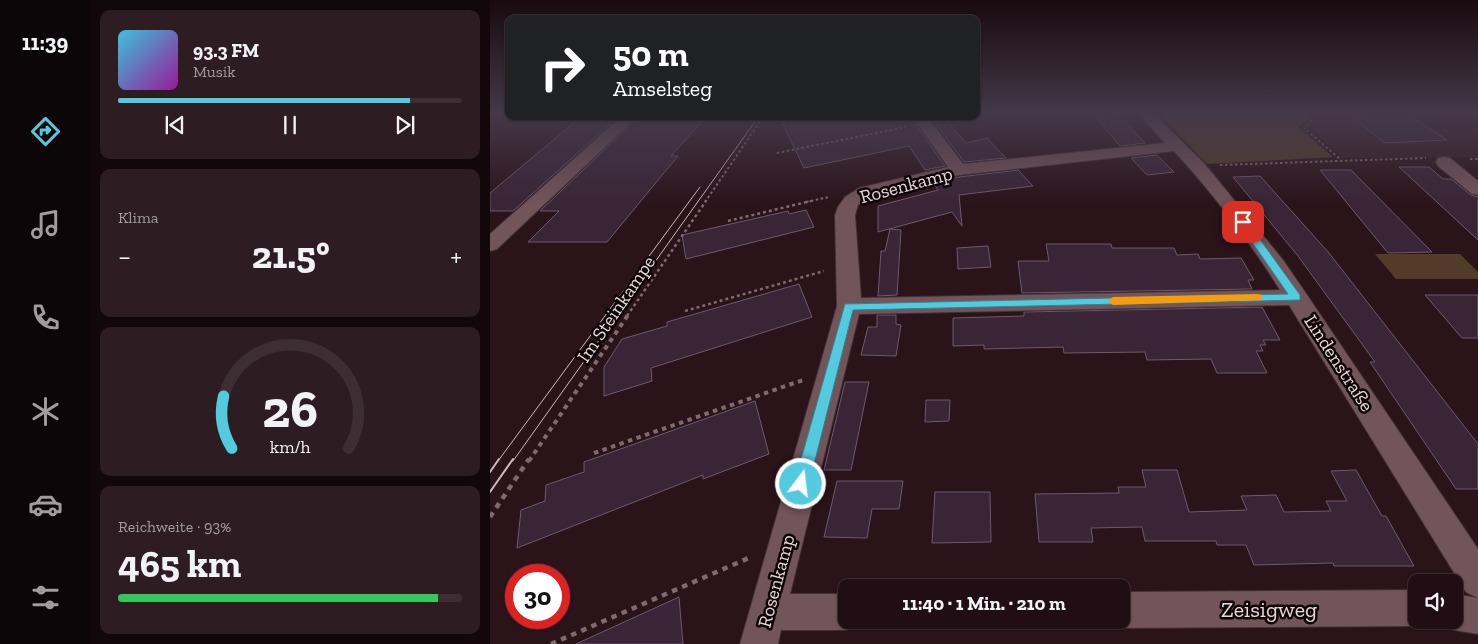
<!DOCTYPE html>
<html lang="de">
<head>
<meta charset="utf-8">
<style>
  body { margin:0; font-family:"Zilla Slab",serif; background:#2d1c22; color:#f1f3f6; height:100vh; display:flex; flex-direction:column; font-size:19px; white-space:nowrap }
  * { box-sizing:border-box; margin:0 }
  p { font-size:16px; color:#a29ca0 }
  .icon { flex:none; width:28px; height:28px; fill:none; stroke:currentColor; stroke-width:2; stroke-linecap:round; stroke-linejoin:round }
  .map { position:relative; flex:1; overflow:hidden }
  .side { display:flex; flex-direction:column; gap:10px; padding:10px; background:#12080b; width:400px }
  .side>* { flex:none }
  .top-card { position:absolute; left:15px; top:15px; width:475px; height:105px; border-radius:10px; box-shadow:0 1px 4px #0004,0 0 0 1px #3d2e34; background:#202124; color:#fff; overflow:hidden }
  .buttons { position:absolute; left:918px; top:574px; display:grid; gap:10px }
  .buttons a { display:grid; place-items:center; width:55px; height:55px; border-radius:10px; background:#200e14; box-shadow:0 1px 4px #0004,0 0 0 1px #3d2e34; font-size:25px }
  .speed { position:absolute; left:15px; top:564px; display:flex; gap:10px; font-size:25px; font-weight:700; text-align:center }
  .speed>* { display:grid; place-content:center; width:65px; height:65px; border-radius:50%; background:#200e14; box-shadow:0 1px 4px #0004,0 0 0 1px #3d2e34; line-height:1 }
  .speed .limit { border:8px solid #d22; background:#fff; color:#111 }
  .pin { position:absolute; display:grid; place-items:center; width:42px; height:42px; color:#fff; margin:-21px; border-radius:10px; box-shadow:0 2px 8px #0006 }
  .me { position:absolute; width:55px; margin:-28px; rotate:15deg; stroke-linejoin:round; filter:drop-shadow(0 0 4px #0008) }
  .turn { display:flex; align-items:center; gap:18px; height:105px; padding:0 25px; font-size:22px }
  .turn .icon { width:65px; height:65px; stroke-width:2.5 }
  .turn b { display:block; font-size:35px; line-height:42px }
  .big { font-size:38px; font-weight:700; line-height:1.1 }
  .side .card { flex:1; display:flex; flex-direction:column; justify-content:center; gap:8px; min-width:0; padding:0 18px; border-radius:10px; background:#2d1c22 }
  .side .dial { align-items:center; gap:0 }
  .dial svg { height:130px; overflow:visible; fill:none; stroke:#3d2e34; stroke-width:7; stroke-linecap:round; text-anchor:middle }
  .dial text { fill:#f1f3f6; stroke:none }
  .song { display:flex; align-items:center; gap:15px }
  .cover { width:60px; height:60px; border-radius:8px; background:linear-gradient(135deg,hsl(190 70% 55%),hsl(300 70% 35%)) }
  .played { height:5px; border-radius:2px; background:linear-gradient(90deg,#54cade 85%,#3d2e34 85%) }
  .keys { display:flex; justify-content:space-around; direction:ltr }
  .heat { display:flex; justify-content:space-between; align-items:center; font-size:28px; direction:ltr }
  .charge { height:8px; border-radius:4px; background:linear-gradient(90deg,#34c759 93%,#3d2e34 0) }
  .trip { position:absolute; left:348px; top:579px; width:292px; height:50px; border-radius:10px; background:#200e14; box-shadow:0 1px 4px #0004,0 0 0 1px #3d2e34; font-weight:700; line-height:50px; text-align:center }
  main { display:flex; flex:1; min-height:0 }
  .dock { display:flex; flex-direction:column; width:90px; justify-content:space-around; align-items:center; background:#0d0608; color:#a29ca0 }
  .dock .icon { width:35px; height:35px }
  .dock .active { color:#54cade }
  .dock b { font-size:22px; color:#f1f3f6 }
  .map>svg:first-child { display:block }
</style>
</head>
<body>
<main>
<nav class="dock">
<b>11:39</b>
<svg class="icon active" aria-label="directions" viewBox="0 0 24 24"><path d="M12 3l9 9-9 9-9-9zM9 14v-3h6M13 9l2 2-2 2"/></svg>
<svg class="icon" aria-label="music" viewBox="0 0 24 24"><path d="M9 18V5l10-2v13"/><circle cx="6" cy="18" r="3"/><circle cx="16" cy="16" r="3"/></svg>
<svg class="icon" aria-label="phone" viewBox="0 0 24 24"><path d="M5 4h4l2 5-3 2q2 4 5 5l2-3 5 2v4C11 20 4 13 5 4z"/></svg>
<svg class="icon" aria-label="climate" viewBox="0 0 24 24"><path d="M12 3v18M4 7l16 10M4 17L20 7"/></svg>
<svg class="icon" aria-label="car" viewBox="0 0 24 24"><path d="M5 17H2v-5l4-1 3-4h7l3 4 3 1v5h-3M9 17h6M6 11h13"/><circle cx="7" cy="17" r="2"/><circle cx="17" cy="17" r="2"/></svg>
<svg class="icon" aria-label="filters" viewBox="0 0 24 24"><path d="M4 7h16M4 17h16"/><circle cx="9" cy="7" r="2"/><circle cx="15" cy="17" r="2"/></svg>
</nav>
<section class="side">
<div class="card">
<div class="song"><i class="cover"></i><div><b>93.3 FM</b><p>Musik</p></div></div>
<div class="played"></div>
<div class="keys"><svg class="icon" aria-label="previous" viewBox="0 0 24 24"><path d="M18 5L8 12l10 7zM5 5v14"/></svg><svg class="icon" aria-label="pause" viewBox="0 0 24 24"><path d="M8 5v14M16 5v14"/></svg><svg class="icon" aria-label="next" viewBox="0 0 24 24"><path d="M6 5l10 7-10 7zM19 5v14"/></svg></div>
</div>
<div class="card"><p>Klima</p>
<div class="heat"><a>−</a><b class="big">21.5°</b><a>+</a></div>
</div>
<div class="card dial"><svg viewBox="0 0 100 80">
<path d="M14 69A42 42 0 1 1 86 69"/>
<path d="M14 69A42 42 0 0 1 9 37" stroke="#54cade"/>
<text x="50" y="56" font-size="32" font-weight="700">26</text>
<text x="50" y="72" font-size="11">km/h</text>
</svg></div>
<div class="card"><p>Reichweite · 93%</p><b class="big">465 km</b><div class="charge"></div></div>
</section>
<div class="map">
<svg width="988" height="644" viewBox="0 0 988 644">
  <rect width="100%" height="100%" fill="#2b131a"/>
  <path fill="#391a23" d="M836,113H893L916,129H988V157L852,158L820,129Z"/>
  <g fill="#533c27">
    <path d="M717,113H824L809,127L843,157L717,164L671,116Z"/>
    <path d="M885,254H970L988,272V279H906Z"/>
  </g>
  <g fill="#392536" stroke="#6f596c">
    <path d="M602,113H627L655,143L630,146Z"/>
    <path d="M916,113L957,140L895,143L858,114Z"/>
    <path d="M92,116H129L23,211H0V193Z"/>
    <path d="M150,116H217L181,156H188L117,242H38L69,211H50Z"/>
    <path d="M289,116H420L455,166L435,170L419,146L314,168Z"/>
    <path d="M440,116H453L476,143L497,138L516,158L474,162Z"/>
    <path d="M667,155L684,172L657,175L641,158Z"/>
    <path d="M909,167H939L953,179H961L981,195L988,197V240Z"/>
    <path d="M528,170L543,186L469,195L472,226L462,212L388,232V206L448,190L443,183L469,177Z"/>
    <path d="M830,170H861L942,252L898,253Z"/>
    <path d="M770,176L839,253L988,444V489H966L880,362H885L808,256L743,177Z"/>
    <path d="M316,210L324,227L196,259L192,235L298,211L299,214Z"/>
    <path d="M400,229L411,230L407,295L388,296L391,251H395Z"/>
    <path d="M556,244H621L622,248H684L687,255L708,254L710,259L751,258L764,280H758L762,289L532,293L528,261H559Z"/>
    <path d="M498,246L501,267L468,269L467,248Z"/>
    <path d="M309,284L322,317L161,368L162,381L114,396V367L132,339L177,326V322Z"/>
    <path d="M935,295H988V338H972Z"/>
    <path d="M772,307L790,340H773L776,345H770L773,351H766L777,373H727L721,359L657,360L655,352L574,353L573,347L494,349V345L463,346V318L534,316V312Z"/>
    <path d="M387,315H406V324L411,325L406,356L371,355L378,327H387Z"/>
    <path d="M355,382H379L361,470H334Z"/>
    <path d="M436,400H460L459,421L435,422Z"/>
    <path d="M265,401L279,454L213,479V475L27,548L31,510L55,501L56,485L94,472V462Z"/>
    <path d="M652,470H687L699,512L757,510L751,496L786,495L794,512L841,511L836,501H857L841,471L866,470L892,516H896L924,566H844L843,563L764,565L756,545H727L726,541H655L652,527L601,528L603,542H549L545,494L629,493L628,487H656Z"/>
    <path d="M347,481H413L409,509H382L377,538L334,537Z"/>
    <path d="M445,492H500L501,542L442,543Z"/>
    <path d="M189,597L193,644H86Z"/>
  </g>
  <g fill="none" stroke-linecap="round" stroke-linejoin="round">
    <g stroke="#413034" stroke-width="2">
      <g id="minor">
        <path d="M648,113H663L713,162L793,260L815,292L988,549V598L976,592L799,305L369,314L300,594H356V620H371L369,625L356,630H291L288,644H250L347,306L345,215L348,207L355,197L369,188L458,167L422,116H437L473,164L675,143ZM684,151C721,191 761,243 790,290L371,298L365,215L368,205L381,196L469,175Z"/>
        <path d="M132,116H148L7,249L0,251V234Z"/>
        <path d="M954,157L960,158L988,181V195L982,194L948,166L946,162L948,158Z"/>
        <path d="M926,590V620H939L926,626L631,628L618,623L617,620H631V592Z"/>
        <path d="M964,594L988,598V634L964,630L951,625L949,620H964Z"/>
      </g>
    </g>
    <g stroke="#7f6a6f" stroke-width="2" stroke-dasharray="2.5 2.5" stroke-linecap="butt">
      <path d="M829,113L814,128L850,159"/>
      <path d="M287,153L416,127"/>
      <path d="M980,159H988"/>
      <path d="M730,165L936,158"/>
      <path d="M215,202L274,116"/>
      <path d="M316,202L339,197"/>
    </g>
    <g stroke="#7f6a6f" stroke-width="2.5" stroke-dasharray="3 3" stroke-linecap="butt">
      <path d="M238,221L321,201"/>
      <path d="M195,311L334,271"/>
      <path d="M137,316L216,201"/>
    </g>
    <g stroke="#7f6a6f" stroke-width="4" stroke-dasharray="4.5 4.5" stroke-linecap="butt">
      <path d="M104,453L313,380"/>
      <path d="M39,461L138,315"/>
    </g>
    <g stroke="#7f6a6f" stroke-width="4.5" stroke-dasharray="5.5 5.5" stroke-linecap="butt">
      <path d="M0,517L39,459"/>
      <path d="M61,644L261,557"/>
    </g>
    <use href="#minor" fill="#72545b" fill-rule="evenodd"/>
    <g stroke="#cdbabf" stroke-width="1">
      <path d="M8,461L210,187"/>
      <path d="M23,461L269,116"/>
    </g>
    <g stroke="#cdbabf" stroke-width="2">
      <path d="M0,472L9,459"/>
      <path d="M0,492L23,459"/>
    </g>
  </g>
  <linearGradient id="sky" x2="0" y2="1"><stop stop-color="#180a0e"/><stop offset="0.56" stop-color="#443949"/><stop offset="1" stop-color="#443949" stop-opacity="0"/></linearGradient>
  <rect width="988" height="203" fill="url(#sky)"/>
  <path fill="#54cade" stroke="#378390" d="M750,220H756L810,295V300L363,310L319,484L317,489L311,491L306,489L304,484L355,304L798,294L748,222Z"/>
  <path fill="#f59e0b" d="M768,294L772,295V300L623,305L618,301L623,297Z"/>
  <g text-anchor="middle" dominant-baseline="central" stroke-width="5" stroke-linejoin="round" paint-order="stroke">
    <g font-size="19" fill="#e8d6da" stroke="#0c0406">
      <text transform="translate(416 185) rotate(-15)">Rosenkamp</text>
      <text transform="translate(126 309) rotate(-56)">Im Steinkampe</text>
      <text transform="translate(849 363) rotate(57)">Lindenstraße</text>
      <text transform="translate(286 581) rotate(-75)">Rosenkamp</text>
    </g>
    <g font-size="22" fill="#e8d6da" stroke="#0c0406">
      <text x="779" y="609">Zeisigweg</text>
    </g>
  </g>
</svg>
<div class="buttons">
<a><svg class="icon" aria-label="sound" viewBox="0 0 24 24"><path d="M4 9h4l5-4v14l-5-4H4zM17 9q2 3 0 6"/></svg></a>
</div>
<div class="speed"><div class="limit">30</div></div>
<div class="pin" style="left:753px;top:222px;background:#d93025"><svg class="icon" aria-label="arrive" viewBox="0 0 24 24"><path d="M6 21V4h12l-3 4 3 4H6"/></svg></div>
<svg class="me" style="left:311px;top:484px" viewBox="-20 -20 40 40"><circle r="17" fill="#54cade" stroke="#fff" stroke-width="3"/><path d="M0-11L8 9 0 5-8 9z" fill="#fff"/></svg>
<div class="trip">11:40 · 1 Min. · 210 m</div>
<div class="top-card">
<div class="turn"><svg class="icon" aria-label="right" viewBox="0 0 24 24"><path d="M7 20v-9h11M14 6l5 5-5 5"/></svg><div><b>50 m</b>Amselsteg</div></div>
</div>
</div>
</main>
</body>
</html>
